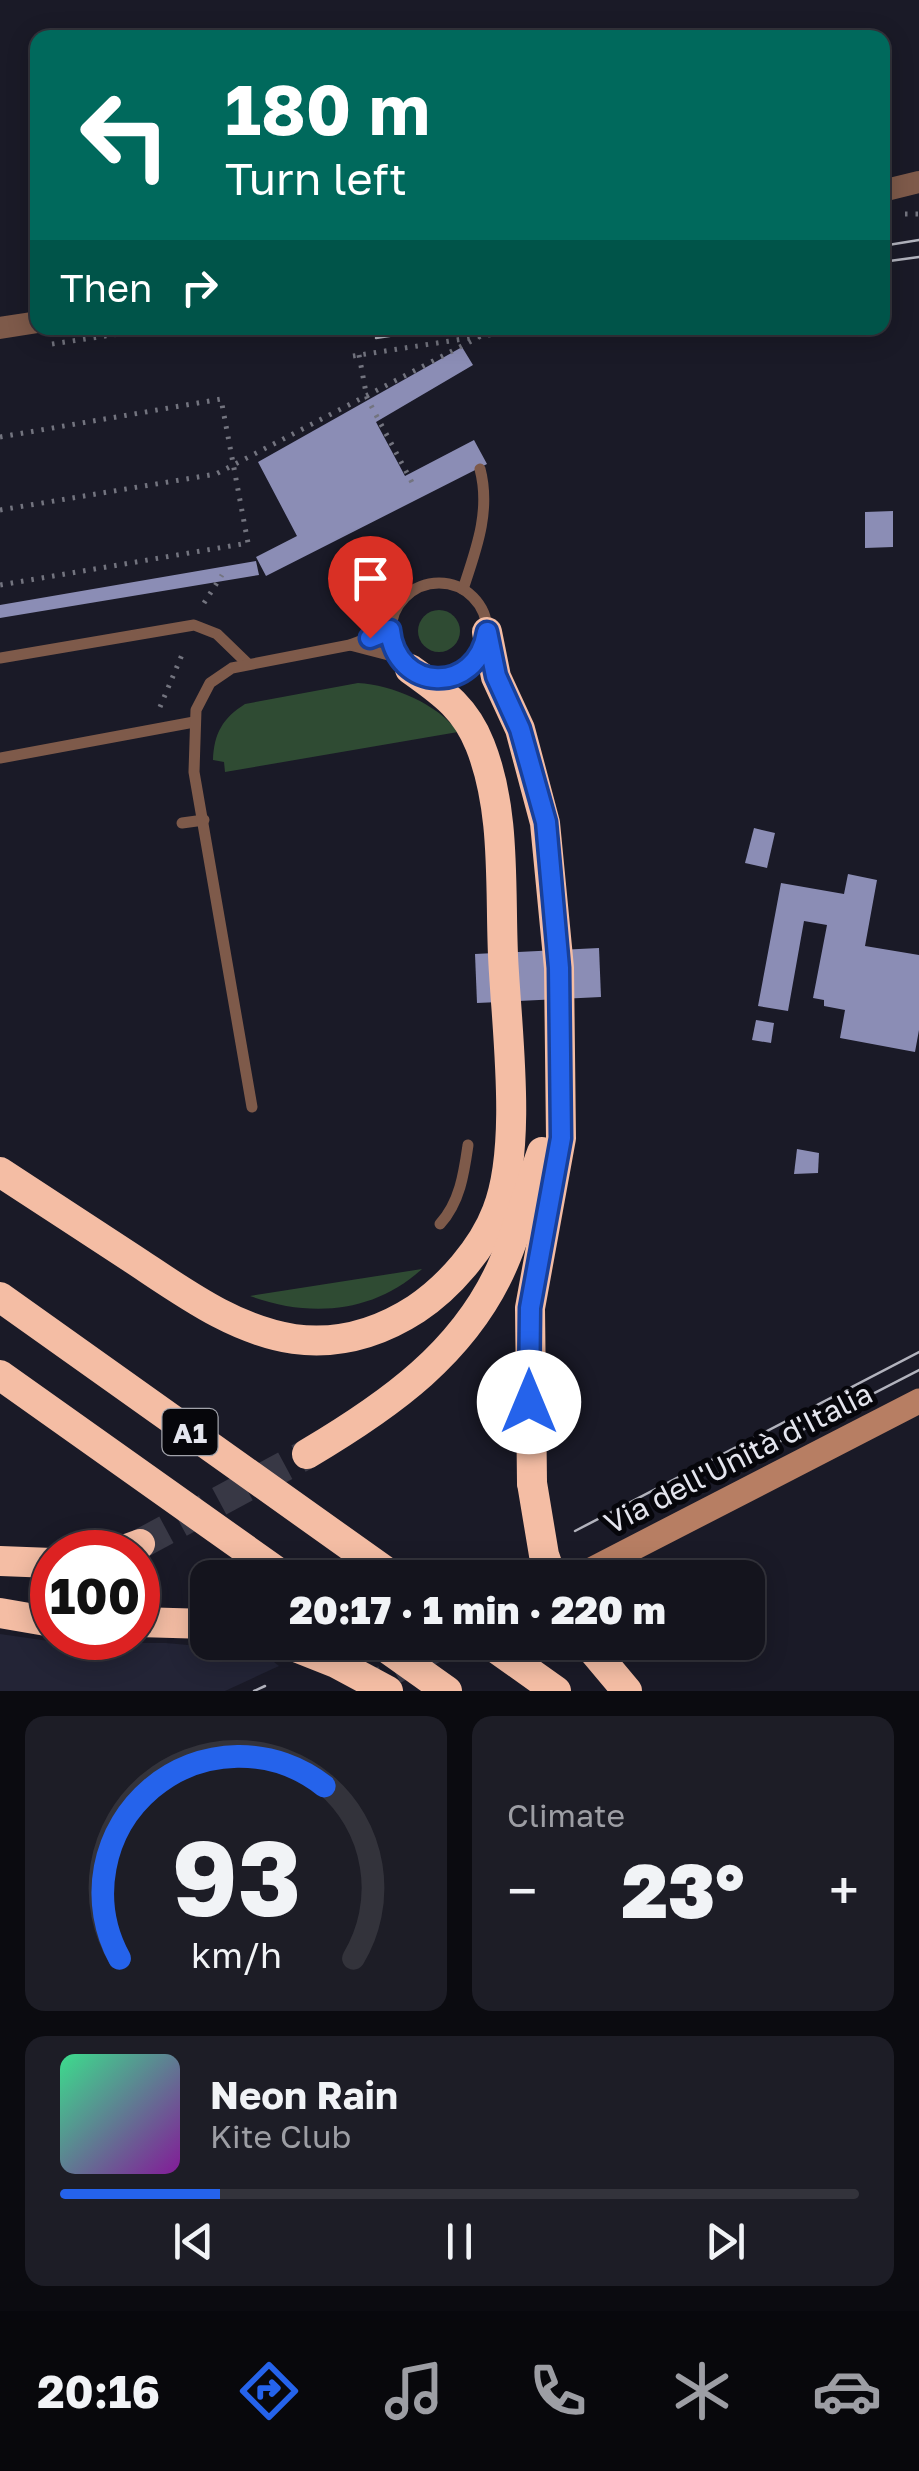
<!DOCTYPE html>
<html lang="en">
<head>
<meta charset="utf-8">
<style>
  body { margin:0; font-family:"Golos Text",sans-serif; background:#1d1d26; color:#f1f3f6; height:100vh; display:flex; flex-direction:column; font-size:38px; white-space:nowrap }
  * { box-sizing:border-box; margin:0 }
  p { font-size:32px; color:#9d9ea4 }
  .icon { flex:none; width:55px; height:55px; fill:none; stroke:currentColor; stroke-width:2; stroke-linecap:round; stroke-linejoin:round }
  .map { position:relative; height:1691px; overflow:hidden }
  .side { display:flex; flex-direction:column; gap:25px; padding:25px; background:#0b0b10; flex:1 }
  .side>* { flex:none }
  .guide { position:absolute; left:30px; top:30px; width:860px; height:305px; border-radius:20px; box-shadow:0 5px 25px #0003,0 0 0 2px #33333b; background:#00695c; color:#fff; overflow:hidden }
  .speed { position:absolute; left:30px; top:1530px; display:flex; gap:20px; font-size:50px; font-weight:700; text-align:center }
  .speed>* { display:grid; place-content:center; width:130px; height:130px; border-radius:50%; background:#14141d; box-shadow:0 5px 25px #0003,0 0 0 2px #33333b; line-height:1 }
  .speed .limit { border:15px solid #d22; background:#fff; color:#111 }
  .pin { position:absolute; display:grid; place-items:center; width:85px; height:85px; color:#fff; margin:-102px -42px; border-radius:50% 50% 50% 0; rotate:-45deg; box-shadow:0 0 10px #0007 }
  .pin .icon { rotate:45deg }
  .me { position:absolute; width:110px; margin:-55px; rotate:0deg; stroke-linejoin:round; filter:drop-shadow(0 0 8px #0008) }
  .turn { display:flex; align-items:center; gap:35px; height:210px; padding:0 30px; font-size:45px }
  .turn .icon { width:130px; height:130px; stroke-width:2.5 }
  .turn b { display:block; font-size:70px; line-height:85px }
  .then { display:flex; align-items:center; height:95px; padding:0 30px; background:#0003; gap:20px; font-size:38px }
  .big { font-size:75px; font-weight:800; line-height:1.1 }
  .side .tile { flex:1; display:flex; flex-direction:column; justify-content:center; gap:15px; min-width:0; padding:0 35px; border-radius:20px; background:#1d1d26 }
  .side .dial { align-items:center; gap:0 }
  .dial svg { height:260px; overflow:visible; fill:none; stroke:#33333b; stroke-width:7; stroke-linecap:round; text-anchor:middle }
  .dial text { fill:#f1f3f6; stroke:none }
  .song { display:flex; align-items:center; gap:30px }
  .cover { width:120px; height:120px; border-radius:15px; background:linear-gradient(135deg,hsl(150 70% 55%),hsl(290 70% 35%)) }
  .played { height:10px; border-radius:5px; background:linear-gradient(90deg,#2563eb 20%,#33333b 20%) }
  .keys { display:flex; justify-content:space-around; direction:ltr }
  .heat { display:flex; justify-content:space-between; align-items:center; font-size:55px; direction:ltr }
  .side .tiles { flex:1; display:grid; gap:25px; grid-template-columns:1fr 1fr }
  .tile:last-child { grid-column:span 2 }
  .trip { position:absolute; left:190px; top:1560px; width:575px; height:100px; border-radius:20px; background:#14141d; box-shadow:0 5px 25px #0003,0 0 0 2px #33333b; font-weight:800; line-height:100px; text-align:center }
  .menu { display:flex; height:160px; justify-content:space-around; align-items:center; background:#08080c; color:#9d9ea4 }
  .menu .icon { width:70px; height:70px }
  .menu .current { color:#2563eb }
  .menu b { font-size:45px; color:#f1f3f6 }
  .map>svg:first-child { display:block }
</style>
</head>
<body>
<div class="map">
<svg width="919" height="1691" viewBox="0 0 919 1691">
  <rect width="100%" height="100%" fill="#1a1a27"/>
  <path fill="#232436" d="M0,1634L63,1643H166L232,1649L269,1658L279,1666L225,1691H0Z"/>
  <g fill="#2f4b33">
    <circle cx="439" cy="631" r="21"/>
    <path d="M358,683C392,685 438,704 458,732L225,772L224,762L213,760C214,733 223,718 245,704Z"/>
    <path d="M422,1269C374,1313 310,1318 250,1296Z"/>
  </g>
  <g fill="#8b8db5">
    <path d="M462,347L473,365L376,422L405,476L474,440L487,464L266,576L256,557L297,536L258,462Z"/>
    <path d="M893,511V547L865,548V512Z"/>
    <path d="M256,561L259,575L0,618V605Z"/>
    <path d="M754,828L775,833L767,868L745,863Z"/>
    <path d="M848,874L877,880L865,946L919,955V1030L915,1052L840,1038L845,1010L824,1006V1000L813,998L827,925L804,921L788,1011L758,1006L781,883L844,894Z"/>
    <path d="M599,948L601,997L477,1003L475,954Z"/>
    <path d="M756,1020L774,1023L771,1043L752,1040Z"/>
    <path d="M797,1149L819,1153L818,1173L794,1174Z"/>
  </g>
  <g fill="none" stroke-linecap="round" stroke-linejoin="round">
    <path stroke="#383845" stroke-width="25" stroke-dasharray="25 12" stroke-linecap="butt" d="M362,1689L451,1642"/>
    <path stroke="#383845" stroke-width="30" stroke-dasharray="30 15" stroke-linecap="butt" d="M140,1544L307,1454"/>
    <g stroke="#73747f" stroke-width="5" stroke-dasharray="2.5 8" stroke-linecap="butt">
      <path d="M905,214H919"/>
      <path d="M52,344L159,328"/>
      <path d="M359,355L367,398L415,488"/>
      <path d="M353,356L534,328"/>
      <path d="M0,437L221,399L248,543L0,585"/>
      <path d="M0,510L216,474L483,335"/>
      <path d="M204,603L222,575"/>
      <path d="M160,707L184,650"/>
    </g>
    <g stroke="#7e5a4a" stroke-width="11">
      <circle cx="439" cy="631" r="48"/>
      <path d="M463,589C476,550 491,511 480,469"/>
      <path d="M350,645L400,658"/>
      <path d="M0,658L194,625L217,634L248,664"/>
      <path d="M0,758L194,722"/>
      <path d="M182,823L204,820"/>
      <path d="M252,1107L194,772L196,710L210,683L232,668L350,645L390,630"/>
      <path d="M440,1224C460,1202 464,1173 468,1145"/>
    </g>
    <g stroke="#7e5a4a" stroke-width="22">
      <path d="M882,191L919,182"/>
      <path d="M0,328L38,322"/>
    </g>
    <path stroke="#b77e63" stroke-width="25" d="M587,1572L919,1401"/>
    <g stroke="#f4bda4" stroke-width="30">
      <path d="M487,632L496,677L520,729L545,823L559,968L561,1138L530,1308L532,1483"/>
      <path d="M0,1172C44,1201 89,1230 133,1259C183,1292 234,1330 294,1339C339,1345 379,1333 416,1309C449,1287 483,1248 497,1211C523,1146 506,1025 503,955C500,886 506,810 480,745C465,707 442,692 410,669"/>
      <path d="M0,1297L395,1578"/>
      <path d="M0,1375L286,1578"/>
      <path d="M307,1454C388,1406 466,1352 504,1262C519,1226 529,1188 542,1152"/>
      <path d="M118,1552L140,1544"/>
      <path d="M0,1561L52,1563"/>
      <path d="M0,1613L52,1622"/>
      <path d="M138,1622L208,1624"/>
      <path d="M487,1642L556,1691"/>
      <path d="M586,1642L627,1691"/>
    </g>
    <g stroke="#b2b3bd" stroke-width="2.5">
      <path d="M882,246L919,240"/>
      <path d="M882,262L919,257"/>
      <path d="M376,338L441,328"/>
      <path d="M717,1474L919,1370"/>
      <path d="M575,1531L919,1352"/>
      <path d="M254,1691L265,1686"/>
    </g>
    <g stroke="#f4bda4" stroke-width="30">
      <path d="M532,1483L544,1555L552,1578"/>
      <path d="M283,1642L336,1663L388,1691"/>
      <path d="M378,1642L447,1691"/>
    </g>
  </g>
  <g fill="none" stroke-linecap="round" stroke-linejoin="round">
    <g stroke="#184099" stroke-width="25">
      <path id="route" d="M370,638L390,630C396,692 477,696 487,632L496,676L520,729L546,822L559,968L561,1138L530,1308L529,1402"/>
    </g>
    <use href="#route" stroke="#2563eb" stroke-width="18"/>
  </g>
  <g text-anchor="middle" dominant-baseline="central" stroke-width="10" stroke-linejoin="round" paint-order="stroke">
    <rect fill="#06060b" stroke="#a1a2aa" stroke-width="2.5" x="162.5" y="1409" width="55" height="46" rx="8"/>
    <g font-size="28" font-weight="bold" fill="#e4e5ee">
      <text x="190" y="1432">A1</text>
    </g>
    <g font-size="30" fill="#e4e5ee" stroke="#06060b">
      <text transform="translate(738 1458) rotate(-27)">Via dell'Unità d'Italia</text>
    </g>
  </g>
</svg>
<div class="speed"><div class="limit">100</div></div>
<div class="pin" style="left:370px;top:638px;background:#d93025"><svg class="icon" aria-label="arrive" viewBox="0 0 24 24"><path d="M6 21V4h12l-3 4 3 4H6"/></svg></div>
<svg class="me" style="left:529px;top:1402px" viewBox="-20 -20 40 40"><circle r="19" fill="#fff"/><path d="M0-13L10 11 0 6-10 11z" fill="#2563eb"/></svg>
<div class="trip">20:17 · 1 min · 220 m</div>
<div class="guide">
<div class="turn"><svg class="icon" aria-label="left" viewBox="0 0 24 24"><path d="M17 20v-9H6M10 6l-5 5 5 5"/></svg><div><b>180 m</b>Turn left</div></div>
<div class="then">Then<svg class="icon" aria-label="right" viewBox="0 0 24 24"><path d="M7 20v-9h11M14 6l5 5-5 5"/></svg></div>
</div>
</div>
<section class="side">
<div class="tiles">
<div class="tile dial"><svg viewBox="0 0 100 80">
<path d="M14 69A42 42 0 1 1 86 69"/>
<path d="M14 69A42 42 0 0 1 77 16" stroke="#2563eb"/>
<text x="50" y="56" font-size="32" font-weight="700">93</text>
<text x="50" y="72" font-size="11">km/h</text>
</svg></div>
<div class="tile"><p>Climate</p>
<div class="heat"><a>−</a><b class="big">23°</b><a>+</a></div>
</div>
<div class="tile">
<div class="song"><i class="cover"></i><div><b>Neon Rain</b><p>Kite Club</p></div></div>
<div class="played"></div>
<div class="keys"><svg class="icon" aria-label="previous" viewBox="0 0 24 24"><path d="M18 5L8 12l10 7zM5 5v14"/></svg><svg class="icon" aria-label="pause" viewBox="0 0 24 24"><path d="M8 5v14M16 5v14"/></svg><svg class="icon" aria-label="next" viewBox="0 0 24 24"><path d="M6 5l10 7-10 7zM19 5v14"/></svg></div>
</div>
</div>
</section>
<nav class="menu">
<b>20:16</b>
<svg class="icon current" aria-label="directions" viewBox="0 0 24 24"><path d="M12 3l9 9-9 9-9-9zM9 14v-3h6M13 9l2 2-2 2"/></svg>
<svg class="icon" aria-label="music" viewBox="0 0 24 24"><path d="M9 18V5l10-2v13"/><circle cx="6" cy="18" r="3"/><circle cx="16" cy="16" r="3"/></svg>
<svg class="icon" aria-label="phone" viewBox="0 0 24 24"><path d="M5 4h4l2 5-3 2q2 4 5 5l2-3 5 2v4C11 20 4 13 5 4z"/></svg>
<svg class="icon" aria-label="climate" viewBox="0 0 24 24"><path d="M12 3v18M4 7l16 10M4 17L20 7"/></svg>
<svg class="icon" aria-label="car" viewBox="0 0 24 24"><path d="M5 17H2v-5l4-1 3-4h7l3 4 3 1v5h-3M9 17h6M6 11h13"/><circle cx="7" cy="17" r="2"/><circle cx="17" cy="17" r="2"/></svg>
</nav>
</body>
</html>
